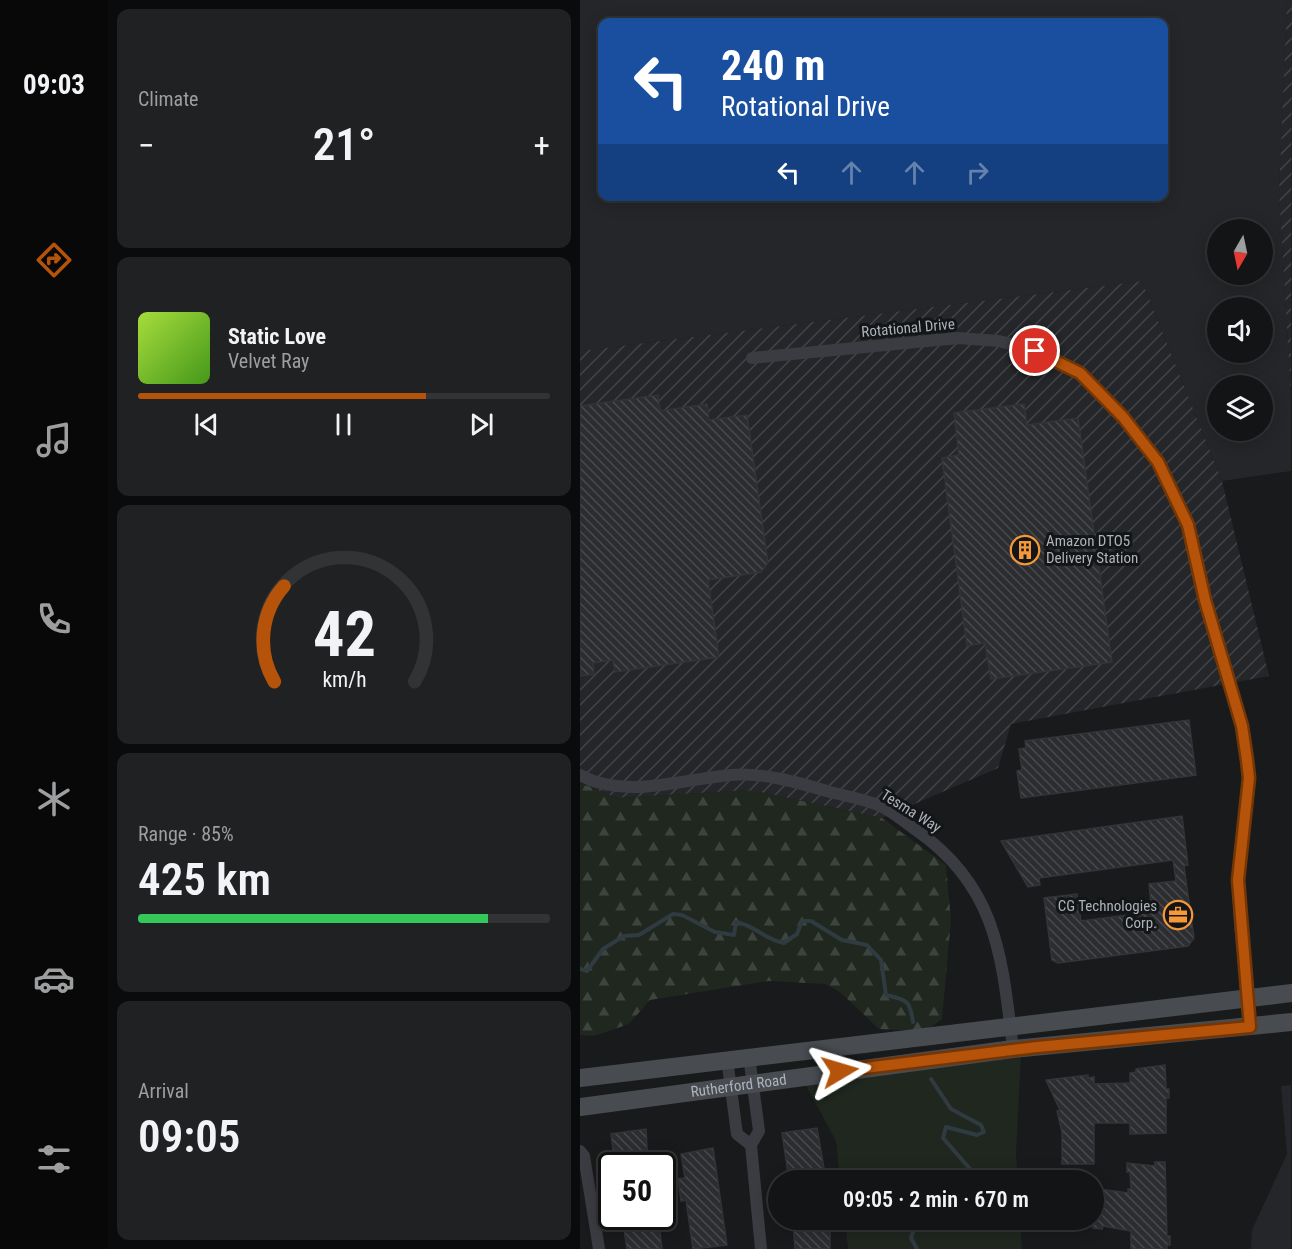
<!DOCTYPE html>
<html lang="en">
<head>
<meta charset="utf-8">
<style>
  body { margin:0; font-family:"Roboto Condensed",sans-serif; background:#202122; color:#f1f3f6; height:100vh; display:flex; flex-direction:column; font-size:22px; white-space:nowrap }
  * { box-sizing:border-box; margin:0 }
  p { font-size:20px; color:#9d9ea0 }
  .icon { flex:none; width:33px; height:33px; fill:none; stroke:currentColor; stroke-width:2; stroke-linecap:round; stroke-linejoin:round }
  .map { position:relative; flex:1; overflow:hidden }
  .sheet { display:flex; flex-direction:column; gap:9px; padding:9px; background:#0a0b0c; width:472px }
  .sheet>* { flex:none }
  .guide { position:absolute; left:18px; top:18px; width:570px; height:183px; border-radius:12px; box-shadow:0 3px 15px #0003,0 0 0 2px #323334; background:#1a4fa0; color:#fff; overflow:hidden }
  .needle { width:39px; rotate:189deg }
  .buttons { position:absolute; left:627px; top:219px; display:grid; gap:12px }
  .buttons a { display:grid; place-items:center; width:66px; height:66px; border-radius:50%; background:#131415; box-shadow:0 3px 15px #0003,0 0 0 2px #323334; font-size:30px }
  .speed { position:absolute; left:18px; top:1152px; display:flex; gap:12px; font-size:30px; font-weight:700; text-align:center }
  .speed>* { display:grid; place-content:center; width:78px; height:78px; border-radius:50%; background:#131415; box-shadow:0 3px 15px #0003,0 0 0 2px #323334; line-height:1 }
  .speed .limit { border:3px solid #111; border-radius:9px; background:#fff; color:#111 }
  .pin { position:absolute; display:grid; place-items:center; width:51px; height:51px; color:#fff; margin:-26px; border:3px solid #fff; border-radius:50%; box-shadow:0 2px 6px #0007 }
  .me { position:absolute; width:66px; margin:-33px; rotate:83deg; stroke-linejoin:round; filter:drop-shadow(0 0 4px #0008) }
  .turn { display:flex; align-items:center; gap:21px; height:126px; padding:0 24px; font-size:27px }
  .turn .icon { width:78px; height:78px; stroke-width:2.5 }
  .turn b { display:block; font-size:42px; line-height:51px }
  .lanes { display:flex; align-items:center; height:57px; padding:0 24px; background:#0003; justify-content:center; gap:30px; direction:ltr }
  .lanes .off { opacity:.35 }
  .big { font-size:45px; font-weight:600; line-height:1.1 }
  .sheet .tile { flex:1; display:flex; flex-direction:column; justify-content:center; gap:9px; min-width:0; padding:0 21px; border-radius:12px; background:#202122 }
  .sheet .dial { align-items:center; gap:0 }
  .dial svg { height:156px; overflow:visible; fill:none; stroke:#323334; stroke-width:7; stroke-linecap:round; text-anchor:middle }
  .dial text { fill:#f1f3f6; stroke:none }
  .song { display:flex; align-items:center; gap:18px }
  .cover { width:72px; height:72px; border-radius:9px; background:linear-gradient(135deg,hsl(80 70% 55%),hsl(100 70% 35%)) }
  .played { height:6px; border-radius:3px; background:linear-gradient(90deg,#b45309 70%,#323334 70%) }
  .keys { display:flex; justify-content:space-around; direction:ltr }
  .heat { display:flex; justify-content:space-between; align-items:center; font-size:33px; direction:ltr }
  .charge { height:9px; border-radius:4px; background:linear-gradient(90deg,#34c759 85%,#323334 0) }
  .trip { position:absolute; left:188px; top:1170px; width:336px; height:60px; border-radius:30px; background:#131415; box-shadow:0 3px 15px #0003,0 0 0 2px #323334; font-weight:600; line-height:60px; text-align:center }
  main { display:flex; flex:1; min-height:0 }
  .menu { display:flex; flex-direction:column; width:108px; justify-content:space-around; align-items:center; background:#080808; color:#9d9ea0 }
  .menu .icon { width:42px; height:42px }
  .menu .selected { color:#b45309 }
  .menu b { font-size:27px; color:#f1f3f6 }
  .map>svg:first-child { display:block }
</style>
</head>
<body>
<main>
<nav class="menu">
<b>09:03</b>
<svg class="icon selected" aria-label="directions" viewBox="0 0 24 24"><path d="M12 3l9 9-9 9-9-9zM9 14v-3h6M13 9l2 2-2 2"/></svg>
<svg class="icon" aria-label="music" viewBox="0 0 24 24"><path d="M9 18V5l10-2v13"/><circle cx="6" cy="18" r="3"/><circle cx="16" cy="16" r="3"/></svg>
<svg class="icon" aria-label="phone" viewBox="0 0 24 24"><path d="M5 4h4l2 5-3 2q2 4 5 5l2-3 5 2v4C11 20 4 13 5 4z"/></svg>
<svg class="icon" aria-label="climate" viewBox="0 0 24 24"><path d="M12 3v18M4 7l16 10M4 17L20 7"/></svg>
<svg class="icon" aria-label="car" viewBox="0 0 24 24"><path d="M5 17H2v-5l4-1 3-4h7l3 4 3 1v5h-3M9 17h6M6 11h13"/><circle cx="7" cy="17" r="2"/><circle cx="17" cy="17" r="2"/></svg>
<svg class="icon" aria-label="filters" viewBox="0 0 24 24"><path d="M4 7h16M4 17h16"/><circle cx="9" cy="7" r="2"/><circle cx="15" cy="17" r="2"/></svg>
</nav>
<section class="sheet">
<div class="tile"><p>Climate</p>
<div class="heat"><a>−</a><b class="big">21°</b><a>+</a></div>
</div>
<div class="tile">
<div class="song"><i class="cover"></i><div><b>Static Love</b><p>Velvet Ray</p></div></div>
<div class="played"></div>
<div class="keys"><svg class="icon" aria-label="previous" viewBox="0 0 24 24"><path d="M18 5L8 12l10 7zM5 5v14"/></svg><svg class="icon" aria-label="pause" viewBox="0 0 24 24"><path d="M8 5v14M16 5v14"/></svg><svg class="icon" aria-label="next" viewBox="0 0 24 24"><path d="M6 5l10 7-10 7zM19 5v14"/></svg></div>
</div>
<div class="tile dial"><svg viewBox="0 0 100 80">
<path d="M14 69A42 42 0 1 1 86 69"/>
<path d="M14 69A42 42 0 0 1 19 20" stroke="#b45309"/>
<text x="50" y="56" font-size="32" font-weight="700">42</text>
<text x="50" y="72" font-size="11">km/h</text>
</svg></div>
<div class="tile"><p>Range · 85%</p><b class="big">425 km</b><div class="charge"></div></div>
<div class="tile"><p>Arrival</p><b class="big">09:05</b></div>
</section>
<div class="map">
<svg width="712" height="1249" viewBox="0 0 712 1249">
  <defs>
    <pattern id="industrial-furrows" width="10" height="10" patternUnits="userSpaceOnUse" patternTransform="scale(1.5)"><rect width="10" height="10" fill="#252629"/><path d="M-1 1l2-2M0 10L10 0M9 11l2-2" fill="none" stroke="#424346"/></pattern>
    <pattern id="forest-firs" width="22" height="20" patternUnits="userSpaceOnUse" patternTransform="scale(1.5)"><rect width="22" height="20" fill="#1f271f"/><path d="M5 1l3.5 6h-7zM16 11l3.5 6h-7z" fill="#3d443e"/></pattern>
    <pattern id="building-back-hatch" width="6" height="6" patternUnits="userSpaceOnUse" patternTransform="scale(1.5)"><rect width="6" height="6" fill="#2c2d30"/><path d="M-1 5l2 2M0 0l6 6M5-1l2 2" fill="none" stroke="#48494c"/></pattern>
  </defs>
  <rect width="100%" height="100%" fill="#191a1c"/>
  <g fill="#252629" fill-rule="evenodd">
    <path d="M0,0H707L699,192L711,397V471L642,481L562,281L0,351ZM22,22H584V196H22ZM638,230H682V274H638ZM638,308H682V352H638ZM638,386H682V430H638Z"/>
    <path d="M711,1085V1249H671L672,1230L707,1154L701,1086Z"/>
  </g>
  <g fill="url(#industrial-furrows)">
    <path d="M707,0H712L711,397L699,192Z"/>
    <path d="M562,281L642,481L689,676L431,724L418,768L302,818L170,790L37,798L0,783V351Z"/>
  </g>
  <path fill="url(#forest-firs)" d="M0,783L37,798L170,790L302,818L366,865L371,920L362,1019L346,1031L299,1029L260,992L245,984L189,981L70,1000L49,1024L14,1036L0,1035Z"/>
  <g fill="#1f271f">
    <path d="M441,1057L436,1154L438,1180H260L256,1141L224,1082Z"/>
    <path d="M265,1220H440L442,1249H268Z"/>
  </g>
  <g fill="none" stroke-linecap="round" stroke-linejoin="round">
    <g stroke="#2f3b40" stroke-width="4">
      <path d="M0,969L7,971L23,949L44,936L59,935L93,914L102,915L135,932L154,935L156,922C177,926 181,938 204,943L217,934L222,921H231L262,940L287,945L301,960L306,995C327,1000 330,1000 333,1022"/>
      <path d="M351,1079L371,1109L401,1125L404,1132L397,1135L366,1127L363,1138L391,1170L394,1180"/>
      <path d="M337,1249L331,1238L334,1229H348L355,1220"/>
    </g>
  </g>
  <g fill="url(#building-back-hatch)" stroke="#333438" stroke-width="1.5">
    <path d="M78,395L80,411L127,404L129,420L167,415L188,563L181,572L128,580L139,657L35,672L33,660L13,663L14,674L0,676V406Z"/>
    <path d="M444,404L447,425L498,418L532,662L411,679L405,643L387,646L362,458L379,455L374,413Z"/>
    <path d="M609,720L616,775L441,798L437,771L442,770L439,749L446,748L445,741Z"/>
    <path d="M602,816L608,865L604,866L614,938L608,946L478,963L472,960L464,898L497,894L501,921L572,912L569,884L596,881L593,860L459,878L460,885L448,887L421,841Z"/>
    <path d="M585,1065L586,1089H589V1098H586V1133L550,1134V1123H514V1164H482V1132L477,1111L480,1110L466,1080L508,1075V1078L514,1077V1084L550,1083V1073L556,1072V1069Z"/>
    <path d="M237,1128L246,1180H209L202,1133Z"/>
    <path d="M66,1129L68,1166H35L31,1134Z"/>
    <path d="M133,1148L147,1245L113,1249L106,1200L101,1201L98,1179L105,1178L101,1154Z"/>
    <path d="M575,1162H585L587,1236H590V1245H587V1249H555L551,1248V1231L523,1226L522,1229L513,1228V1192L519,1193L520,1189L548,1193V1189H551L550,1172H547V1163L575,1166Z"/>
    <path d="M42,1216H78L82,1249H47Z"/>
    <path d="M213,1220H250V1249H215Z"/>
  </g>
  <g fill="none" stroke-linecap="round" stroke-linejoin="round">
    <g stroke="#3a3c41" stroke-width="12">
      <path d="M172,358L378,338L419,341L455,351L500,373L543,417L577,462L608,525L625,600L662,726L669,778L658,880L660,925L671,1027"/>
      <path d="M0,775C46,800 102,779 151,775C183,772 220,783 250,792C266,796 283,799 298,805C311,810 324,822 336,830C418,887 422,958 433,1049"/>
      <path d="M169,1056L179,1131L171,1145L181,1249"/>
      <path d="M147,1059L157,1134L171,1145"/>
      <path d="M0,1151L4,1156L19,1249"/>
    </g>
    <g stroke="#484c51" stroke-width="18">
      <path d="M0,1078L712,993"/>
      <path id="s1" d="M0,1107L433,1049L712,1022"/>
    </g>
  </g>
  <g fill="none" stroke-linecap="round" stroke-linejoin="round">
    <g stroke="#753606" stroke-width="15">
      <path id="route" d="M260,1071L457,1047L670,1027L658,880L669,778L667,760L662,726L625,600L608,525L578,462L543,417L500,373L455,351"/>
    </g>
    <use href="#route" stroke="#b45309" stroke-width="10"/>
  </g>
  <defs>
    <g id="building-ring" transform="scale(1.5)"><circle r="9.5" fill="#141517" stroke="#f49839" stroke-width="1.5"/><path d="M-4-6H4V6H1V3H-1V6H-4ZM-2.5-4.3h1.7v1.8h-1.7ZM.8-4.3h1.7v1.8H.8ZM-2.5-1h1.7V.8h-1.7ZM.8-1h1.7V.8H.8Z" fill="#f49839"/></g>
    <g id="office-ring" transform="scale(1.5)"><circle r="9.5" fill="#141517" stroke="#f49839" stroke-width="1.5"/><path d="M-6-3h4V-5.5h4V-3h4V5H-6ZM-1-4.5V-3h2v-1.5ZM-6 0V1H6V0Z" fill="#f49839"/></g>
  </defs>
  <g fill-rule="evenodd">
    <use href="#building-ring" x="445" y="550"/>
    <use href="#office-ring" x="598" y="915"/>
  </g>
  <g text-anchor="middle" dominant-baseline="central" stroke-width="6" stroke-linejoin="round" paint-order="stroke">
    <g font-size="15" fill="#acb3bb" stroke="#141517">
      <text transform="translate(328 328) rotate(-5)">Rotational Drive</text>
      <text transform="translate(331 811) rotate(32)">Tesma Way</text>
      <text stroke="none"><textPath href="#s1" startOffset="160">Rutherford Road</textPath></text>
    </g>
    <g font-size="15" fill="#acb3bb" stroke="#141517" text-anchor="start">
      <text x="466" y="541">Amazon DTO5<tspan x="466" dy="17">Delivery Station</tspan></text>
      <text x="577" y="906" text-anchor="end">CG Technologies<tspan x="577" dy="17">Corp.</tspan></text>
    </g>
  </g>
</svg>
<div class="buttons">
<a><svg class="needle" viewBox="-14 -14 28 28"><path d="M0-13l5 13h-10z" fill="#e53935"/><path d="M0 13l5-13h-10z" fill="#9d9ea0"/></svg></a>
<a><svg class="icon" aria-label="sound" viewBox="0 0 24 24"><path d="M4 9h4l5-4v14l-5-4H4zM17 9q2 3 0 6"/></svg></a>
<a><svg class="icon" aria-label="layers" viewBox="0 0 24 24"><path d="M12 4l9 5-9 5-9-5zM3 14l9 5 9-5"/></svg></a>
</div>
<div class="speed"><div class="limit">50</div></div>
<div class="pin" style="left:455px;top:351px;background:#d93025"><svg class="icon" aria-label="arrive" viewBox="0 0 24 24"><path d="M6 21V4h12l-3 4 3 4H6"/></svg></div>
<svg class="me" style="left:260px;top:1071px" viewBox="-20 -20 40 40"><path d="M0-17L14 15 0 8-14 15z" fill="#b45309" stroke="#fff" stroke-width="4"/></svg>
<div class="trip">09:05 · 2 min · 670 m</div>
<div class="guide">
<div class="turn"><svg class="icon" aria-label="left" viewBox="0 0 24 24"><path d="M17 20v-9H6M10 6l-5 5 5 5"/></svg><div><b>240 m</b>Rotational Drive</div></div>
<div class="lanes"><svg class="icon" aria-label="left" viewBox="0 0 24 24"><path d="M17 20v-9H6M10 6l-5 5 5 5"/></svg><svg class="icon off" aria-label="ahead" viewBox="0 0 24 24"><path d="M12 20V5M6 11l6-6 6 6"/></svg><svg class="icon off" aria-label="ahead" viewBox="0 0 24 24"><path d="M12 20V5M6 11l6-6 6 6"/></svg><svg class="icon off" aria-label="right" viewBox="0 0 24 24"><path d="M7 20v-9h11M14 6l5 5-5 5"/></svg></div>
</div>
</div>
</main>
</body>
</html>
